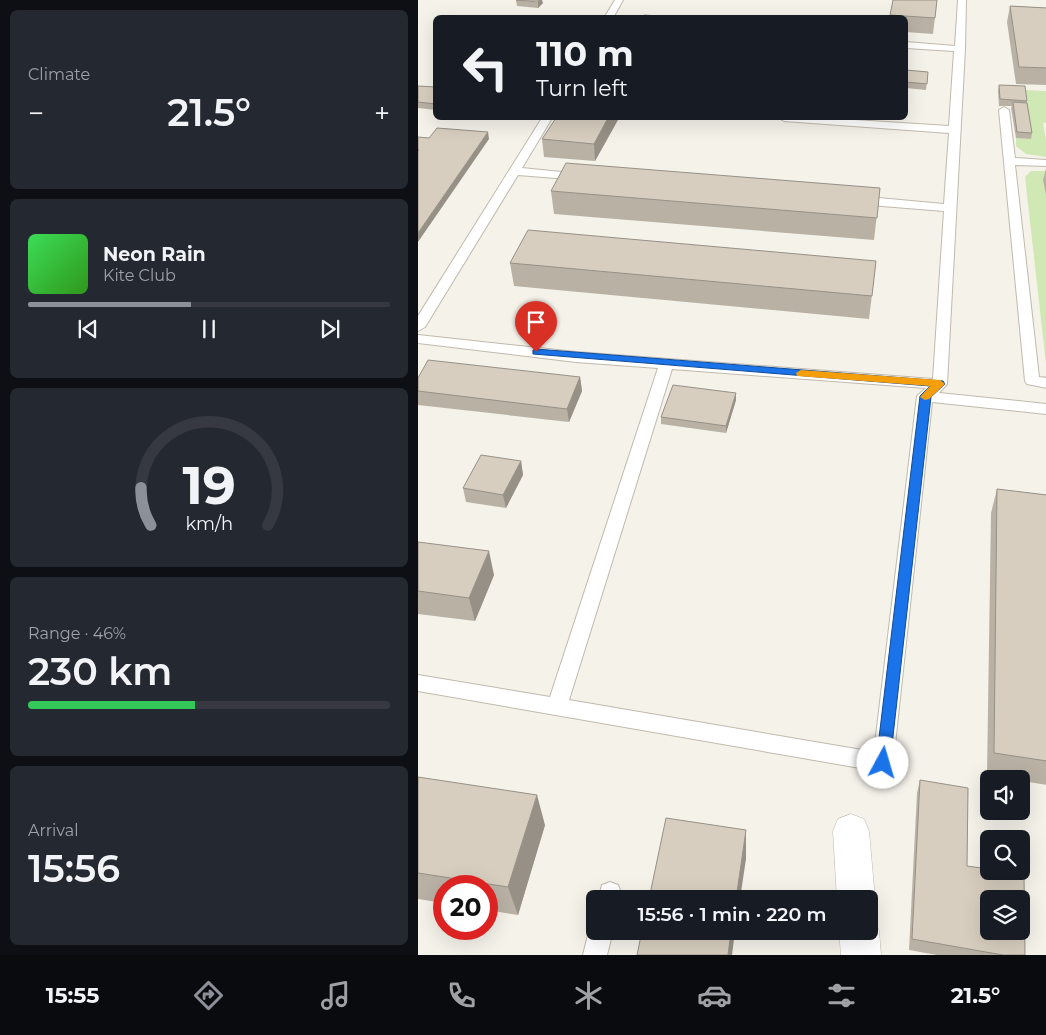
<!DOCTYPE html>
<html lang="en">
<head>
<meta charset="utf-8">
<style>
  body { margin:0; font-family:Montserrat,sans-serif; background:#242831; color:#f1f3f6; height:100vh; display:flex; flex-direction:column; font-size:19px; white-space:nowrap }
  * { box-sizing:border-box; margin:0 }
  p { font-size:16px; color:#9ea1a6 }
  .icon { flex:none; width:28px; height:28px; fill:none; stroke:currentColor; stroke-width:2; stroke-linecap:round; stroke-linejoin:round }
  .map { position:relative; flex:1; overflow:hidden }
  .panel { display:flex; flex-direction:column; gap:10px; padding:10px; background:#0d0f14; width:418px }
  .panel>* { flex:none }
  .hud { position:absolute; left:15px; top:15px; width:475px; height:105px; border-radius:8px; box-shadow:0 5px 20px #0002; background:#171b24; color:#f1f3f6; overflow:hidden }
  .buttons { position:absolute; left:562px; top:770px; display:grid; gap:10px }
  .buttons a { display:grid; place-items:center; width:50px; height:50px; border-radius:8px; background:#171b24; box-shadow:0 5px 20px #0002; font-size:25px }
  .speed { position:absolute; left:15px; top:875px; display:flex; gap:10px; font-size:25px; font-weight:700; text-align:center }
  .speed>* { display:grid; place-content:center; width:65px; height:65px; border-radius:50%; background:#171b24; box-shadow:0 5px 20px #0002; line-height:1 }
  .speed .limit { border:8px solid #d22; background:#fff; color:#111 }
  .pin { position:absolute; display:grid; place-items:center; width:42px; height:42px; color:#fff; margin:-51px -21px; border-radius:50% 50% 50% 0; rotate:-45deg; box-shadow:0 0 5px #0007 }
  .pin .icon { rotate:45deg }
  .me { position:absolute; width:55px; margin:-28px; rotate:6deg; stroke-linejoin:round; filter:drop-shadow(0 0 4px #0008) }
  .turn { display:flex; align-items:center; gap:18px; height:105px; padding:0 20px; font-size:22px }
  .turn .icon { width:65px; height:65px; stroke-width:2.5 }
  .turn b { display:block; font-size:35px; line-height:42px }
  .big { font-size:38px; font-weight:600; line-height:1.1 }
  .panel .widget { flex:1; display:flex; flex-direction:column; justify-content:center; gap:8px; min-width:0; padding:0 18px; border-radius:8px; background:#242831 }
  .panel .dial { align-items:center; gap:0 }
  .dial svg { height:130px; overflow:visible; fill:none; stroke:#363941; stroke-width:7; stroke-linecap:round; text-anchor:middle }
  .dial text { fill:#f1f3f6; stroke:none }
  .song { display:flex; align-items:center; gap:15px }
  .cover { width:60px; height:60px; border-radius:8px; background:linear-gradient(135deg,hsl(130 70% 55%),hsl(110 70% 35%)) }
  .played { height:5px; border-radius:2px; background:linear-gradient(90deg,#8c9099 45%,#363941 45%) }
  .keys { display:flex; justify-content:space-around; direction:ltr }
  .heat { display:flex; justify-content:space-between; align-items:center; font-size:28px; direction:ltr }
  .charge { height:8px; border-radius:4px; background:linear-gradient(90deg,#34c759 46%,#363941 0) }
  .trip { position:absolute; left:168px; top:890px; width:292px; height:50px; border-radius:8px; background:#171b24; box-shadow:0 5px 20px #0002; font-weight:600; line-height:50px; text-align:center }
  .menu { display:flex; height:80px; justify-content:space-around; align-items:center; background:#090b0e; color:#9ea1a6 }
  .menu .icon { width:35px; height:35px }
  .menu .selected { color:#8c9099 }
  .menu b { font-size:22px; color:#f1f3f6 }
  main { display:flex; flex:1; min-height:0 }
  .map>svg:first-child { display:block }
</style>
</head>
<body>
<main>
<section class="panel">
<div class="widget"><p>Climate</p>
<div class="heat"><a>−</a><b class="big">21.5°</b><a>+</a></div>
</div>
<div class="widget">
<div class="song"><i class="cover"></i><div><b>Neon Rain</b><p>Kite Club</p></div></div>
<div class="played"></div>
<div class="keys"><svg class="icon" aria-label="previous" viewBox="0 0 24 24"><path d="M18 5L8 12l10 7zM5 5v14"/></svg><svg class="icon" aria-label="pause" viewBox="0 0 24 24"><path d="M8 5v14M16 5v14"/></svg><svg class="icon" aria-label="next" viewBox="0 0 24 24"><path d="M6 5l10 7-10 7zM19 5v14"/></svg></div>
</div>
<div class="widget dial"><svg viewBox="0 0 100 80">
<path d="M14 69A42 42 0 1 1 86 69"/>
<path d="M14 69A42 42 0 0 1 8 46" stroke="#8c9099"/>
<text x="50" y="56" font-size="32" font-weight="700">19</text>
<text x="50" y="72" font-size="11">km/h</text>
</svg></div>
<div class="widget"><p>Range · 46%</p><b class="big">230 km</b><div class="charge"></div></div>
<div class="widget"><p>Arrival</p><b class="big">15:56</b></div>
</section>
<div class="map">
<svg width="629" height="955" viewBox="0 0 629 955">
  <rect width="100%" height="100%" fill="#f5f2ea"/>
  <g fill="#cfe8b4">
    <path d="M606,90L628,91V123H625L628,140V157L608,154L598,146V138L613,139Z"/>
    <path d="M613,171H628V364L607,177Z"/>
  </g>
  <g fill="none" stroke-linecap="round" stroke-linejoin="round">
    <g stroke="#c0baac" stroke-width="2">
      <g id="service">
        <path d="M197,0H205L195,18H186Z"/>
        <path d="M540,0H548L547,49L529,384L521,393L629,404V414L514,402L475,763L472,770L465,772L0,691V675L132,697L240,368L158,362L0,343V335L158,352L515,379L526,211L439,204L433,200L439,196L526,204L531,133L366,121L361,118H405L531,126L536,51L488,48V42L537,46ZM254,369L508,388L499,396L456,752L151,700Z"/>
        <path d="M586,107L591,110L597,158L629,160V166L597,165L621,377L629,378V388L609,384L607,381L581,110Z"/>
        <path d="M124,118H134L104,168L163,174L169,177L163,180L100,175L7,327L0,331V316Z"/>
        <path d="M192,882L200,885L203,893L202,899H180L184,885Z"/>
        <path d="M176,922V931H195L189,955H165L171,931Z"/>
      </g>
    </g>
    <g stroke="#c0baac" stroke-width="1">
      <g id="minor">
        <path d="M433,814L446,819L451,831L457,899L451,913V899H419L415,831L420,819Z"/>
        <path d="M451,916L455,917L461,931L463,955H423L421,931H451Z"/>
      </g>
    </g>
    <use href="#service" fill="#fff" fill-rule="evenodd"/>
    <use href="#minor" fill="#fff" fill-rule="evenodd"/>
  </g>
  <g fill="#b9b1a4">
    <path d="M98,0L125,3L120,8L99,6Z"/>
    <path d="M475,0H519L515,34L488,32V18H472Z"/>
    <path d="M592,6L629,8V85L598,84L589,22Z"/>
    <path d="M488,70L510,72L508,90L488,88Z"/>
    <path d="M581,85L609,101V103L614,133L613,139L598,138L593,108L594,106H581L580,91Z"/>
    <path d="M0,86L18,87V110L0,108Z"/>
    <path d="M201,118L177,161L126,157L124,139Z"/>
    <path d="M629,165V200L625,180Z"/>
    <path d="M462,188L456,240L136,214L133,191Z"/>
    <path d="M458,261L451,319L96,286L92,263Z"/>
    <path d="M162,377L164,391L151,422L0,405V378Z"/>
    <path d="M318,393V400L308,433L243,424V417Z"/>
    <path d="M103,461L105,475L88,508L48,502L45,488Z"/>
    <path d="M579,489L629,495V785L604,781V779H592L569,775L573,513Z"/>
    <path d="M0,542L76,575L57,621L0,614Z"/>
    <path d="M0,777L127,825L100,915L69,910V886H26V903L0,899Z"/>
    <path d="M502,780L549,866L607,955H519L491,950L499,793Z"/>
  </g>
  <g fill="#969086">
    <path d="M121,0H124L125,3L120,8V2Z"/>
    <path d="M190,118H201L177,161L176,144Z"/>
    <path d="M70,132L71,139L0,242V233Z"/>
    <path d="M162,377L164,391L151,422L149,409Z"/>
    <path d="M318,393V400L308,433V426Z"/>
    <path d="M103,461L105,475L88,508L85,495Z"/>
    <path d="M71,551L76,575L57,621L51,598Z"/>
    <path d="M119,795L127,825L100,915L90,887Z"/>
    <path d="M328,830V859L322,899H318Z"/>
    <path d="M313,931H317L314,955H310Z"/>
  </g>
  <g fill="#d7cebf" stroke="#969086" fill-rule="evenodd">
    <path d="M98,0H121L120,2Z"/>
    <path d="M475,0H519L517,18L472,15Z"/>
    <path d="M592,6L629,8V68L601,67Z"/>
    <path d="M226,15L267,18H225Z"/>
    <path d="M488,70L510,72L509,84L488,82Z"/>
    <path d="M581,85L607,86L609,101L582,99Z"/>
    <path d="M0,86L18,87V104L0,102Z"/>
    <path d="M595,102L609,103L614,133L599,132Z"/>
    <path d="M138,118H190L176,144L124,139Z"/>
    <path d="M19,128L70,132L0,233V151L1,150H0V137L11,138Z"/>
    <path d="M148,163L462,188L459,218L133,191Z"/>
    <path d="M110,230L458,261L454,296L92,263Z"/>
    <path d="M10,360L162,377L149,409L0,391V378Z"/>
    <path d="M255,385L318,393L308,426L243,417Z"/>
    <path d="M63,455L103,461L85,495L45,488Z"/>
    <path d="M579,489L629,495V761L576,753Z"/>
    <path d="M0,542L71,551L51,598L0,591Z"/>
    <path d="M0,777L119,795L90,887L0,873Z"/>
    <path d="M502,780L550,788L549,866L571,869V871H583L606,875L607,955H585L494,939ZM571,899H604V931H571Z"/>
    <path d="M248,818L328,830L318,899H231Z"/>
    <path d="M224,931H313L310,955H219Z"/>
  </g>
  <path fill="#1a73e8" stroke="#114b97" d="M118,349L525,381L527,384L513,397L472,763L470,768L465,770L460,768L458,763L502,396L512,386L115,354V350Z"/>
  <path fill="#f59e0b" d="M383,370L522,380L527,384L511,399L507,400L502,397L512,386L379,376L378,373Z"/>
</svg>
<div class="buttons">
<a><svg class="icon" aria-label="sound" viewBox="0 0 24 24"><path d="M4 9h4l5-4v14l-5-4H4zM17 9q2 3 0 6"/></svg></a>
<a><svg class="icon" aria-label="search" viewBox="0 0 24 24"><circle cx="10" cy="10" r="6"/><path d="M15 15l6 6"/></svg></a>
<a><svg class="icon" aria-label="layers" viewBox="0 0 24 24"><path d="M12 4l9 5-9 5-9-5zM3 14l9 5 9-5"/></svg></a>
</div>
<div class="speed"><div class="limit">20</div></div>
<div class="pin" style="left:118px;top:352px;background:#d93025"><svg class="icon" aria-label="arrive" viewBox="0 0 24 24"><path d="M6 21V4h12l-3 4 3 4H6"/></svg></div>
<svg class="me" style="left:465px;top:763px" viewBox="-20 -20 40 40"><circle r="19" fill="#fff"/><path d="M0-13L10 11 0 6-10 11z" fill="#1a73e8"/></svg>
<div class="trip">15:56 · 1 min · 220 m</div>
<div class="hud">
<div class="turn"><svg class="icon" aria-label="left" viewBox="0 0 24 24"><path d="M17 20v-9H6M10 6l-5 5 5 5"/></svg><div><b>110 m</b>Turn left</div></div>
</div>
</div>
</main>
<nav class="menu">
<b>15:55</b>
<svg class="icon selected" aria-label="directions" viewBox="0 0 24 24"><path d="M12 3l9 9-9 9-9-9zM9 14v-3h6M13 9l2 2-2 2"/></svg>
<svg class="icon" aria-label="music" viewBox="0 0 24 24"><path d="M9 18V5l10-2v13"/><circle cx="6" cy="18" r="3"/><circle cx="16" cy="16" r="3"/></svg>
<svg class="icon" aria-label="phone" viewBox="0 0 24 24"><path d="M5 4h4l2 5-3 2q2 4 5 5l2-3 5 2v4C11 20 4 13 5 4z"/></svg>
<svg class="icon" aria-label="climate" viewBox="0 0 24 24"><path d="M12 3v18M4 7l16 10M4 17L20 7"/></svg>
<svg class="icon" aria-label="car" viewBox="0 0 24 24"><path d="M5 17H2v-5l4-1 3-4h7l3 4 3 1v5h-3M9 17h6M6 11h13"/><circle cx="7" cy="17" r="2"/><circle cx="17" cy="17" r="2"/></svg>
<svg class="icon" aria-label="filters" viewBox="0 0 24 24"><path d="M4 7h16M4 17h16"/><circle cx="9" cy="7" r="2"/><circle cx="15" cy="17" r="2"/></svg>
<b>21.5°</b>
</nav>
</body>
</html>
